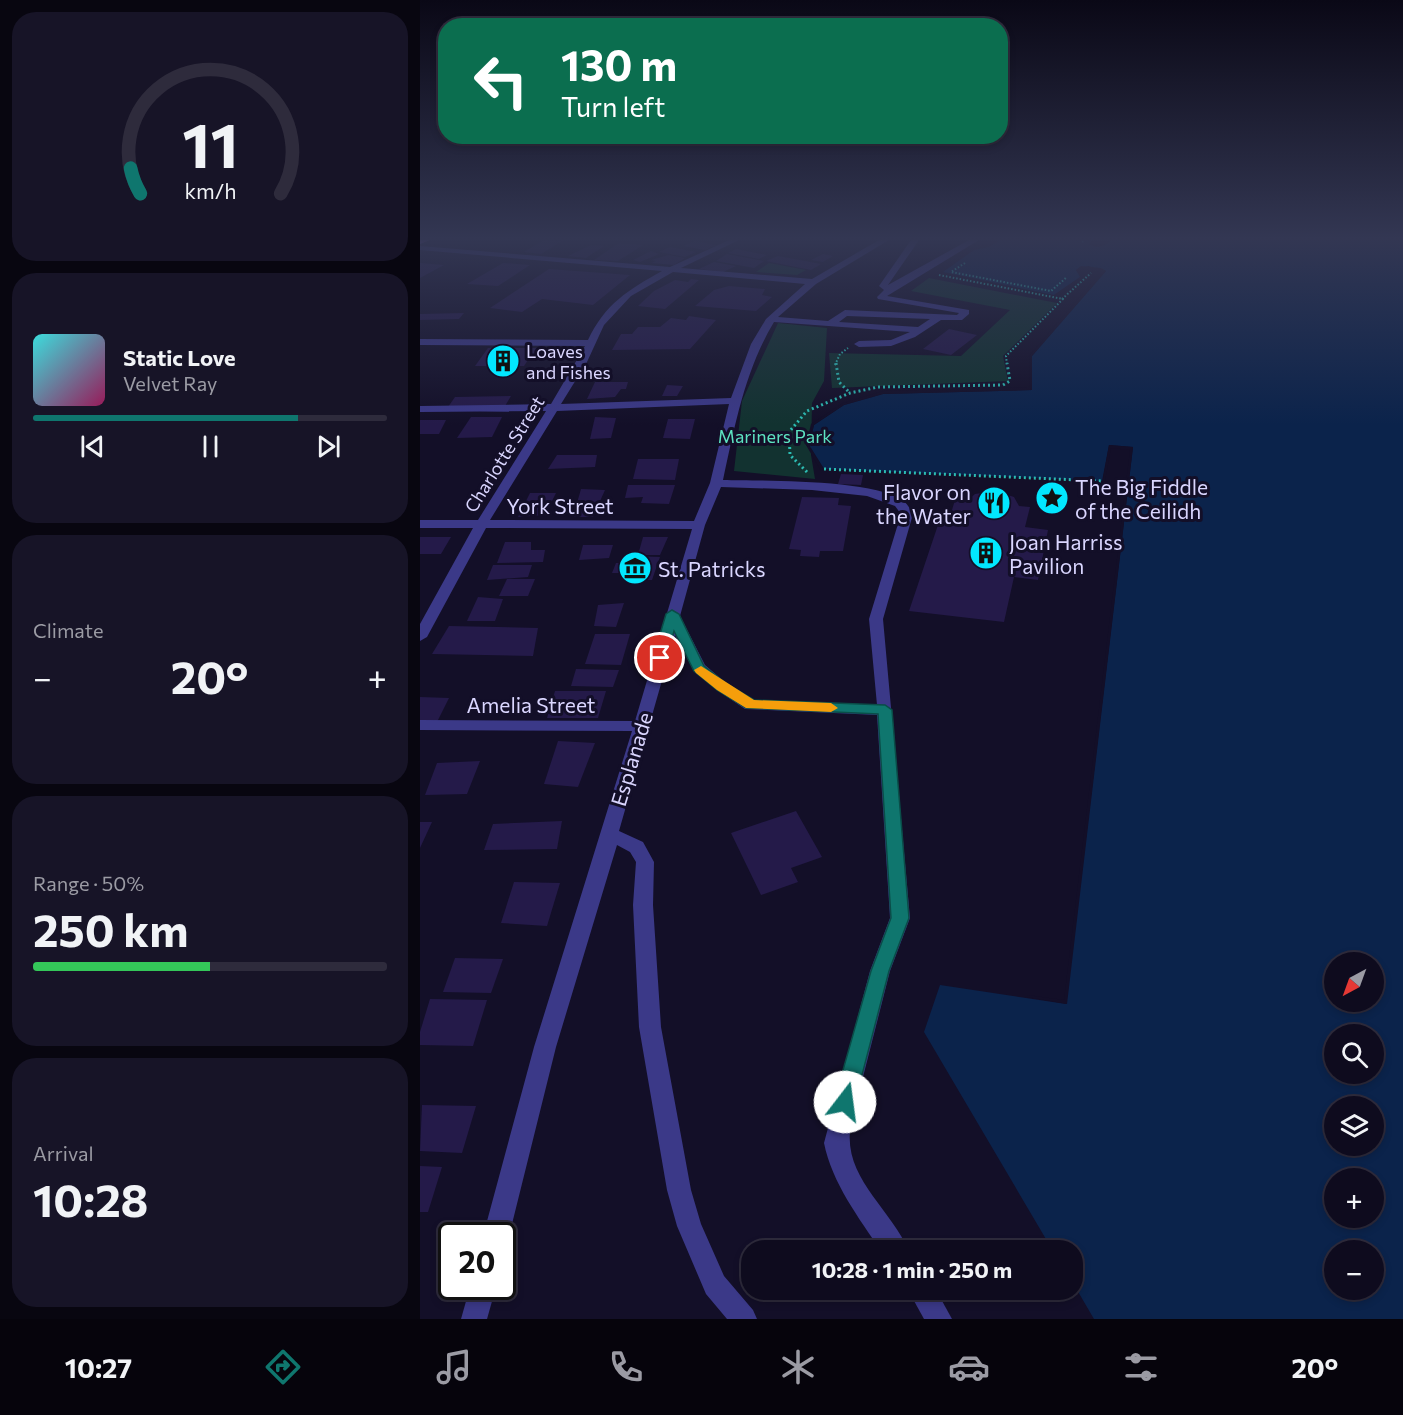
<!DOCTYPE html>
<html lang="en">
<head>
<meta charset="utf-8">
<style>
  body { margin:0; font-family:Commissioner,sans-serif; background:#171427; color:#f1f3f6; height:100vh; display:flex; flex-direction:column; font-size:22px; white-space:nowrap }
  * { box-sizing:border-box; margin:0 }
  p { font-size:20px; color:#9b9ba4 }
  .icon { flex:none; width:33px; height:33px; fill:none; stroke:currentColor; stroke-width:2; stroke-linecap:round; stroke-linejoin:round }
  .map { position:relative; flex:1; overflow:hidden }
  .drawer { display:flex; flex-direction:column; gap:12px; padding:12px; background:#080610; width:420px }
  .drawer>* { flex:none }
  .guide { position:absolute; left:18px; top:18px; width:570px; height:126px; border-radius:24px; box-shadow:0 3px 9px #0003,0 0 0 2px #2e2b3c; background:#0b6e4f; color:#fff; overflow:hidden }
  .needle { width:39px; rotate:221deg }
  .tools { position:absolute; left:904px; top:952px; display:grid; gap:12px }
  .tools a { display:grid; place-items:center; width:60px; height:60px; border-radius:50%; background:#0e0b1e; box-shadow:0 3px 9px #0003,0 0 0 2px #2e2b3c; font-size:30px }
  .speed { position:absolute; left:18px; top:1222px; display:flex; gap:12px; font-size:30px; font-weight:700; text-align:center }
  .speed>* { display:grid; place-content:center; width:78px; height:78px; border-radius:50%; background:#0e0b1e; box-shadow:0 3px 9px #0003,0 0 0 2px #2e2b3c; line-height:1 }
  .speed .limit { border:3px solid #111; border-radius:9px; background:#fff; color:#111 }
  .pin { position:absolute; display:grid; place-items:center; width:51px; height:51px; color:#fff; margin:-26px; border:3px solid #fff; border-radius:50%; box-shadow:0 2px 6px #0007 }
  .me { position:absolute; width:66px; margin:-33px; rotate:15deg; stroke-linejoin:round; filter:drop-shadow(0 0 4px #0008) }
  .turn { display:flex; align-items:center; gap:21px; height:126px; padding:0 24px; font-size:27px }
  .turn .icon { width:78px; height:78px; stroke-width:2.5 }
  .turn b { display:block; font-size:42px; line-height:51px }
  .big { font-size:45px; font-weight:700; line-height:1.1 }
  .drawer .tile { flex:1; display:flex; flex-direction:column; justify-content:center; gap:9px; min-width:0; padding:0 21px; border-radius:24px; background:#171427 }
  .drawer .dial { align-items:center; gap:0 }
  .dial svg { height:156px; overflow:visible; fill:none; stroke:#2e2b3c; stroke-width:7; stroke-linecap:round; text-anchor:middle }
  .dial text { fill:#f1f3f6; stroke:none }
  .song { display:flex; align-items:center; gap:18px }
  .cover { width:72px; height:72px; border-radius:9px; background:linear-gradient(135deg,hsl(180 70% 55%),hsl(330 70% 35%)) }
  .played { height:6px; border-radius:3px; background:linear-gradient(90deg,#0f766e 75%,#2e2b3c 75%) }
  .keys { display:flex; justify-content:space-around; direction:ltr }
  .heat { display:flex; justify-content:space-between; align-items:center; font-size:33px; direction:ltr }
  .charge { height:9px; border-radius:4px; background:linear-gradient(90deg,#34c759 50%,#2e2b3c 0) }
  .trip { position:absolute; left:321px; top:1240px; width:342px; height:60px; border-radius:24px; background:#0e0b1e; box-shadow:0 3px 9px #0003,0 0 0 2px #2e2b3c; font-weight:700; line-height:60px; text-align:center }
  .tab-bar { display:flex; height:96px; justify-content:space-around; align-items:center; background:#06040c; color:#9b9ba4 }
  .tab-bar .icon { width:42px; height:42px }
  .tab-bar .current { color:#0f766e }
  .tab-bar b { font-size:27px; color:#f1f3f6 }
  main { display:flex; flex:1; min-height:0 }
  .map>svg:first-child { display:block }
</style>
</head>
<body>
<main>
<section class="drawer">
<div class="tile dial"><svg viewBox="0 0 100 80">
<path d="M14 69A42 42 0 1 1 86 69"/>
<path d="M14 69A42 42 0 0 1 9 56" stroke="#0f766e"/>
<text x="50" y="56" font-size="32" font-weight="700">11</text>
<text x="50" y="72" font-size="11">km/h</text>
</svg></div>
<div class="tile">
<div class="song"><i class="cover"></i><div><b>Static Love</b><p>Velvet Ray</p></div></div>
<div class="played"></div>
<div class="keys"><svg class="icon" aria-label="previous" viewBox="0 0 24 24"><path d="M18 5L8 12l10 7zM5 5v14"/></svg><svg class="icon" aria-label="pause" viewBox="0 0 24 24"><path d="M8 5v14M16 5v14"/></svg><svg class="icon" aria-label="next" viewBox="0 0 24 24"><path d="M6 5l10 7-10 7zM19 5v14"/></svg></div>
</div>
<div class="tile"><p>Climate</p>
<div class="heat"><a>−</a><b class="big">20°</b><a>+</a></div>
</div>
<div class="tile"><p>Range · 50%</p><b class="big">250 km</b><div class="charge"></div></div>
<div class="tile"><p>Arrival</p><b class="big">10:28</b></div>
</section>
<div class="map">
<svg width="983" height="1319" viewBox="0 0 983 1319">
  <rect width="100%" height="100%" fill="#130f28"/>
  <g fill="#123230">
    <path d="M349,263L386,270L377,275L336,272Z"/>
    <path d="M509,278L637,303L583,356L588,381L412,388L409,353L541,356L590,310L491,291Z"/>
    <path d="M358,323L407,328L404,381L392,403L391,455L395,479L314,471L322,401Z"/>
  </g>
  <path fill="#0b234b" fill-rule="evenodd" d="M580,240H673L669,244C678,249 684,246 692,240H983V1319H674L653,1283L652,1251H633L504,1032L520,985L646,1004L713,447L689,445L682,481L404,469L389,445L394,425L424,405L463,394L612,390V356L686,271L668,266L656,270L661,277L634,295L523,272L554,250L569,247ZM915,963H954V1002H915ZM915,1035H954V1074H915ZM915,1107H954V1146H915ZM915,1179H954V1218H915ZM915,1251H954V1290H915Z"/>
  <g fill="#130f28">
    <path d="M661,266L681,268L686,271L612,356V390L463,394L424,405L394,425L389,445L404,469L401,471L386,445L391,424L423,403L463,391L609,387L610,355L681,272L662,269L660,270L663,279L638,296L634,295L660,277L656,270Z"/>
    <path d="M689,445L713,447L647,1004L607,997V995L644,1000L710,450L691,448L685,481L682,484Z"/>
  </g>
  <g fill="#241a49">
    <path d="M124,240H144L121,254L104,252Z"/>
    <path d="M275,241L297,245L285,250L263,246Z"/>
    <path d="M199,243L223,245L198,261L174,260Z"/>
    <path d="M171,245L184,246L166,258L148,256Z"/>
    <path d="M250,247L276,252L265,257L239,252Z"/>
    <path d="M316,249L347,255L339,259L308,253Z"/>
    <path d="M231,251L239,254L220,262L213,260Z"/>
    <path d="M307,254L344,261L334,268L296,261Z"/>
    <path d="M403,254L413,256L403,262L391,260Z"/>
    <path d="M249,255L265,258L254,265L231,263L236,261L231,260Z"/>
    <path d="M358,256L401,264L391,270L346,261Z"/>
    <path d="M294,262L316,266L303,272L279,269Z"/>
    <path d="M0,263L24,265L0,278Z"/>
    <path d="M83,263L110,265L78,286L47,284Z"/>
    <path d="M129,269L210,275L173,305L122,299L102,312L70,308Z"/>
    <path d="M271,279L279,280L245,309L218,306L234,291L255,280L268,282Z"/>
    <path d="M309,286L345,289L342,295L352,297L336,311L275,306L294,290Z"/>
    <path d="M44,313L39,319L0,320V314Z"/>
    <path d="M269,316L296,320L270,349L192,350L201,334H212L218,327H240L251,318L266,320Z"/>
    <path d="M529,329L557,335L531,355L503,349Z"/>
    <path d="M68,348H126L120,357H110L104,366H55Z"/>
    <path d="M175,382H208L206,389H201L195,397L167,399Z"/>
    <path d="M247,385L263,386L257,396H242Z"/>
    <path d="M91,396L85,406L28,407L35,397Z"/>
    <path d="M51,417H82L72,437L37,438Z"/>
    <path d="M175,417L196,418L191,438L170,439Z"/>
    <path d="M248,419H275L270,439L243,438Z"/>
    <path d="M0,420H26L19,434H0Z"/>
    <path d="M137,455H177L175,467L128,469Z"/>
    <path d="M218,459H259L255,480L213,479Z"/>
    <path d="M421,474L443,475L441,485L418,484Z"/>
    <path d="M208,485H255L249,504L221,503L223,497L205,498Z"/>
    <path d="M161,489L185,490L173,517H153Z"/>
    <path d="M575,491L594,497L599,506L610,507L605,527L628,530L618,580L594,577L584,622L489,611L520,519L529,520L535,500L547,501L555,494Z"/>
    <path d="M110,493H136L125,515L98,517Z"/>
    <path d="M382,497L419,498L418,505L431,506L423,551H400L399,557L380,556L381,550L369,549Z"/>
    <path d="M0,537H31L21,554H0Z"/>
    <path d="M223,537H248L240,555H218Z"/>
    <path d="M85,542H111V550H125L123,562L77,563Z"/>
    <path d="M163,545H193L189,558L159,560Z"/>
    <path d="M210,556L240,557L232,580H202L204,573H192L196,563H208Z"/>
    <path d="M73,565H112L108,577L67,580Z"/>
    <path d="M87,579H115L108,596H79Z"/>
    <path d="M58,597L83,599L75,621H47Z"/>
    <path d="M204,603L196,627L174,626L178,605Z"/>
    <path d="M29,626L118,628L113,656L12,654Z"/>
    <path d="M175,634H210L201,665L165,664Z"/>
    <path d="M156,669L199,670L193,687L151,686Z"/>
    <path d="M135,691H186L178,718H127Z"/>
    <path d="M0,697L29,698L17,722L0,721Z"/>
    <path d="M138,741L175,743L158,787L124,784Z"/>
    <path d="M60,761L47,794L5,795L17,763Z"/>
    <path d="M376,811L402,857L371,868L378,882L341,895L311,833Z"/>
    <path d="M142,821L137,849L64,850L73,824Z"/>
    <path d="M0,822H12L0,848Z"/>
    <path d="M94,882L140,883L127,926L81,923Z"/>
    <path d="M35,958L83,959L71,993L23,992Z"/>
    <path d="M10,999L67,1000L53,1046L0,1045V1032Z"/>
    <path d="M2,1105L56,1106L42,1153L0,1151Z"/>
    <path d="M0,1166L22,1167L8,1212H0Z"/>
  </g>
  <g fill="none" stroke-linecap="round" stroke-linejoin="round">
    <g stroke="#2cbcb3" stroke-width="2" stroke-dasharray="1.5 2" stroke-linecap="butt">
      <path d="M662,242L665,240"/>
      <path d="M545,263L531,272L631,291L647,277"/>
      <path d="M519,275L643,299L586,356L587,365"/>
      <path d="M642,299L671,273"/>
      <path d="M415,365L420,354L428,348"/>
    </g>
    <g stroke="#2cbcb3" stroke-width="3" stroke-dasharray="2 3" stroke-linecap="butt">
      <path d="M416,363L419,382L430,393"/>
      <path d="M404,469L682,481"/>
      <path d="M387,472L370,455L369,432L387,411L430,393L458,387L583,385L590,381L587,363"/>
    </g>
    <g fill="#3b3988" fill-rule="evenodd">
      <path d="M309,240H319L261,268L392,279L459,240H469L396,284L358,317L408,321L425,310L537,315L539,313L458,299L457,297L464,290L459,286L491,240H499L468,285L549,240H559L467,296L549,310V314L542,320H521L495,337L471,346L439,347L434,344L439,341L471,340L490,332L354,322C325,370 315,425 303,480C343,481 450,479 482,500C487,503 490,509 493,514L463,619L490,918L470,971L431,1124C421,1176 470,1207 489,1251H461C439,1218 412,1183 404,1143L450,971L470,918L457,715L325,709L297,690L274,671L255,635L199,831L223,842L234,862L233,905L241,1027L271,1190L281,1224L304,1276L333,1310L337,1319H307L286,1294L257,1226L247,1190L219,1027L213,905L216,862L210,852L197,845L136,1047L89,1236L82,1246V1236H63L114,1047L212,731L0,730V720L215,721L272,529L66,528L7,637L0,641V624L53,528H0V520H58L126,411L0,412V406L131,404L165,346L0,345V339L168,340C185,304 208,290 242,271L0,250V246L250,267ZM253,272L385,284L346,319L331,344L311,398L141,404L167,362L184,325L211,296ZM427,316L510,319L498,327L419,322ZM309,404L290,483L274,521L70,520L137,411ZM301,487L392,490L447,496L475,506L481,514L449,619L457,705L334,700L307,684L285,665L260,616L285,525Z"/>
      <path d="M50,1287H76L67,1319H41Z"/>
      <path d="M488,1290H516L532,1319H504Z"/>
    </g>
    <path fill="#c15dff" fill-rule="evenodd" d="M0,240H10L0,244Z"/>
  </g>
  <linearGradient id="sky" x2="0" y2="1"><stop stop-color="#0a0816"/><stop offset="0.56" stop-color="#333753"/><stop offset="1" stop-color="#333753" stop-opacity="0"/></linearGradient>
  <rect width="983" height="425" fill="url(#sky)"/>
  <path fill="#0f766e" stroke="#0a4d48" stroke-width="1.5" d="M252,610L259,614L284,666L307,684L334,700L465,705L472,710L489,918L469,971L435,1102L432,1109L425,1112L417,1109L414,1102L451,971L471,918L458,714L326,708L297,690L274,671L254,631L247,658L240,662L235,661L233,658L246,614Z"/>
  <path fill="#f59e0b" d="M281,666L334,700L411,703L418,708L411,712L326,708L297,690L276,673L274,670Z"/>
  <defs>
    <g id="building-disc" transform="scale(1.725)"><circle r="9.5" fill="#02e7ff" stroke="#130f28"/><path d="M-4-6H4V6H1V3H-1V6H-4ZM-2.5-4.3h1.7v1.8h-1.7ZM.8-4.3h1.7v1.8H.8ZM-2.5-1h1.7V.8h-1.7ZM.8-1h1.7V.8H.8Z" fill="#111"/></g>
    <g id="sight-disc" transform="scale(1.725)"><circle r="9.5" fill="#02e7ff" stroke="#130f28"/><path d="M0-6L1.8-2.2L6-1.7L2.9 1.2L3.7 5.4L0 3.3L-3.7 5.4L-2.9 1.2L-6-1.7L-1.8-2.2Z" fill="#111"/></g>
    <g id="restaurant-disc" transform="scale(1.725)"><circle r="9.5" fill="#02e7ff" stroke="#130f28"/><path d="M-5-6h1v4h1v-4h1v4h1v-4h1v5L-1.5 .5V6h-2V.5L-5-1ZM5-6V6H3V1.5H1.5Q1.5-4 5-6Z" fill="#111"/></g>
    <g id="museum-disc" transform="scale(1.725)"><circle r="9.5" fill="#02e7ff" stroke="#130f28"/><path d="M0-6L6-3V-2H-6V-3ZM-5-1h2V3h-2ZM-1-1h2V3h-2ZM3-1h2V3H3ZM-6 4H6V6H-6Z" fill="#111"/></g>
  </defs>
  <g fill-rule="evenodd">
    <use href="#building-disc" x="83" y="361"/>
    <use href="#sight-disc" x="632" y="498"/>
    <use href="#restaurant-disc" x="574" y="503"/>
    <use href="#building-disc" x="566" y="553"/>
    <use href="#museum-disc" x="215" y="568"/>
  </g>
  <g text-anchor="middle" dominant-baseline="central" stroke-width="6" stroke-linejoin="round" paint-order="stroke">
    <g font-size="18" fill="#dad6ff" stroke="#130f28" text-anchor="start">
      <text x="106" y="351">Loaves<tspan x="106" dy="21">and Fishes</tspan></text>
    </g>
    <g font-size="18" fill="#5de3c1" stroke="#130f28">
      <text x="355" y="436">Mariners Park</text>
    </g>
    <g font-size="18" fill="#dad6ff" stroke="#130f28">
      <text transform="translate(84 454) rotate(-58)">Charlotte Street</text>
    </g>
    <g font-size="21" fill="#dad6ff" stroke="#130f28" text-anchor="start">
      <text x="655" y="486">The Big Fiddle<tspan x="655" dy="24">of the Ceilidh</tspan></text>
      <text x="551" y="491" text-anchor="end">Flavor on<tspan x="551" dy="24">the Water</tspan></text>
      <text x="589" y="541">Joan Harriss<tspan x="589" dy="24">Pavilion</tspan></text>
      <text x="238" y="568">St. Patricks</text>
    </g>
    <g font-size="21" fill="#dad6ff" stroke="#130f28">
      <text x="140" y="505">York Street</text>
      <text x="111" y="704">Amelia Street</text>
      <text transform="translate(211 759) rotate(-73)">Esplanade</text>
    </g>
  </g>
</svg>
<div class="tools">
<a><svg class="needle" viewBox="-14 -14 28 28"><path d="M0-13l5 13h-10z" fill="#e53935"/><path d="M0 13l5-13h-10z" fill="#9b9ba4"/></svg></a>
<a><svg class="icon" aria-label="search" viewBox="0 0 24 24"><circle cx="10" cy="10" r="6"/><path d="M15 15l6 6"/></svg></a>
<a><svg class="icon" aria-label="layers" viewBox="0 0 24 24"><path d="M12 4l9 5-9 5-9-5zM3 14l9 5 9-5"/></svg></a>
<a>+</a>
<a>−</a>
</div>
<div class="speed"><div class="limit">20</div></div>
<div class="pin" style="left:240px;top:658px;background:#d93025"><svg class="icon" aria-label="arrive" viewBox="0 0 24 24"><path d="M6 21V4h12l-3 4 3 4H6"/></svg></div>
<svg class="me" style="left:425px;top:1102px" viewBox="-20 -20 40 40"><circle r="19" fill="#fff"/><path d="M0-13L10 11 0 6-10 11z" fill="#0f766e"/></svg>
<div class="trip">10:28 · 1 min · 250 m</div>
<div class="guide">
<div class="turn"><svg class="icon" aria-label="left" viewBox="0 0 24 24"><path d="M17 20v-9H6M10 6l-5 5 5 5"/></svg><div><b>130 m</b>Turn left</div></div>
</div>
</div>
</main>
<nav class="tab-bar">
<b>10:27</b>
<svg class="icon current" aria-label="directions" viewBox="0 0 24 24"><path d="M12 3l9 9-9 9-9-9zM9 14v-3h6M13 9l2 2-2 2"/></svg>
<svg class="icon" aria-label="music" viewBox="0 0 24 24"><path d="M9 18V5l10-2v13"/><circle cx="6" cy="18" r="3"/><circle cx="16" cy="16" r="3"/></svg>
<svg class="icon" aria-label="phone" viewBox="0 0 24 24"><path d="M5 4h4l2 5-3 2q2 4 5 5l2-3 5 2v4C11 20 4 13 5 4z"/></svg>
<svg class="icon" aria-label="climate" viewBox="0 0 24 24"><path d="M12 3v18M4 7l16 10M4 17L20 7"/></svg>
<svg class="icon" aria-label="car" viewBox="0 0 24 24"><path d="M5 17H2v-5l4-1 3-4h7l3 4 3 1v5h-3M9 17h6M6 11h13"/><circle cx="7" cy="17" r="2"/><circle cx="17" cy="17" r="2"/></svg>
<svg class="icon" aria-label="filters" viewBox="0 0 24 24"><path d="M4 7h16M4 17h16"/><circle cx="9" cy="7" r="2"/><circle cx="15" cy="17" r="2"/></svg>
<b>20°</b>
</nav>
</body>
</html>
